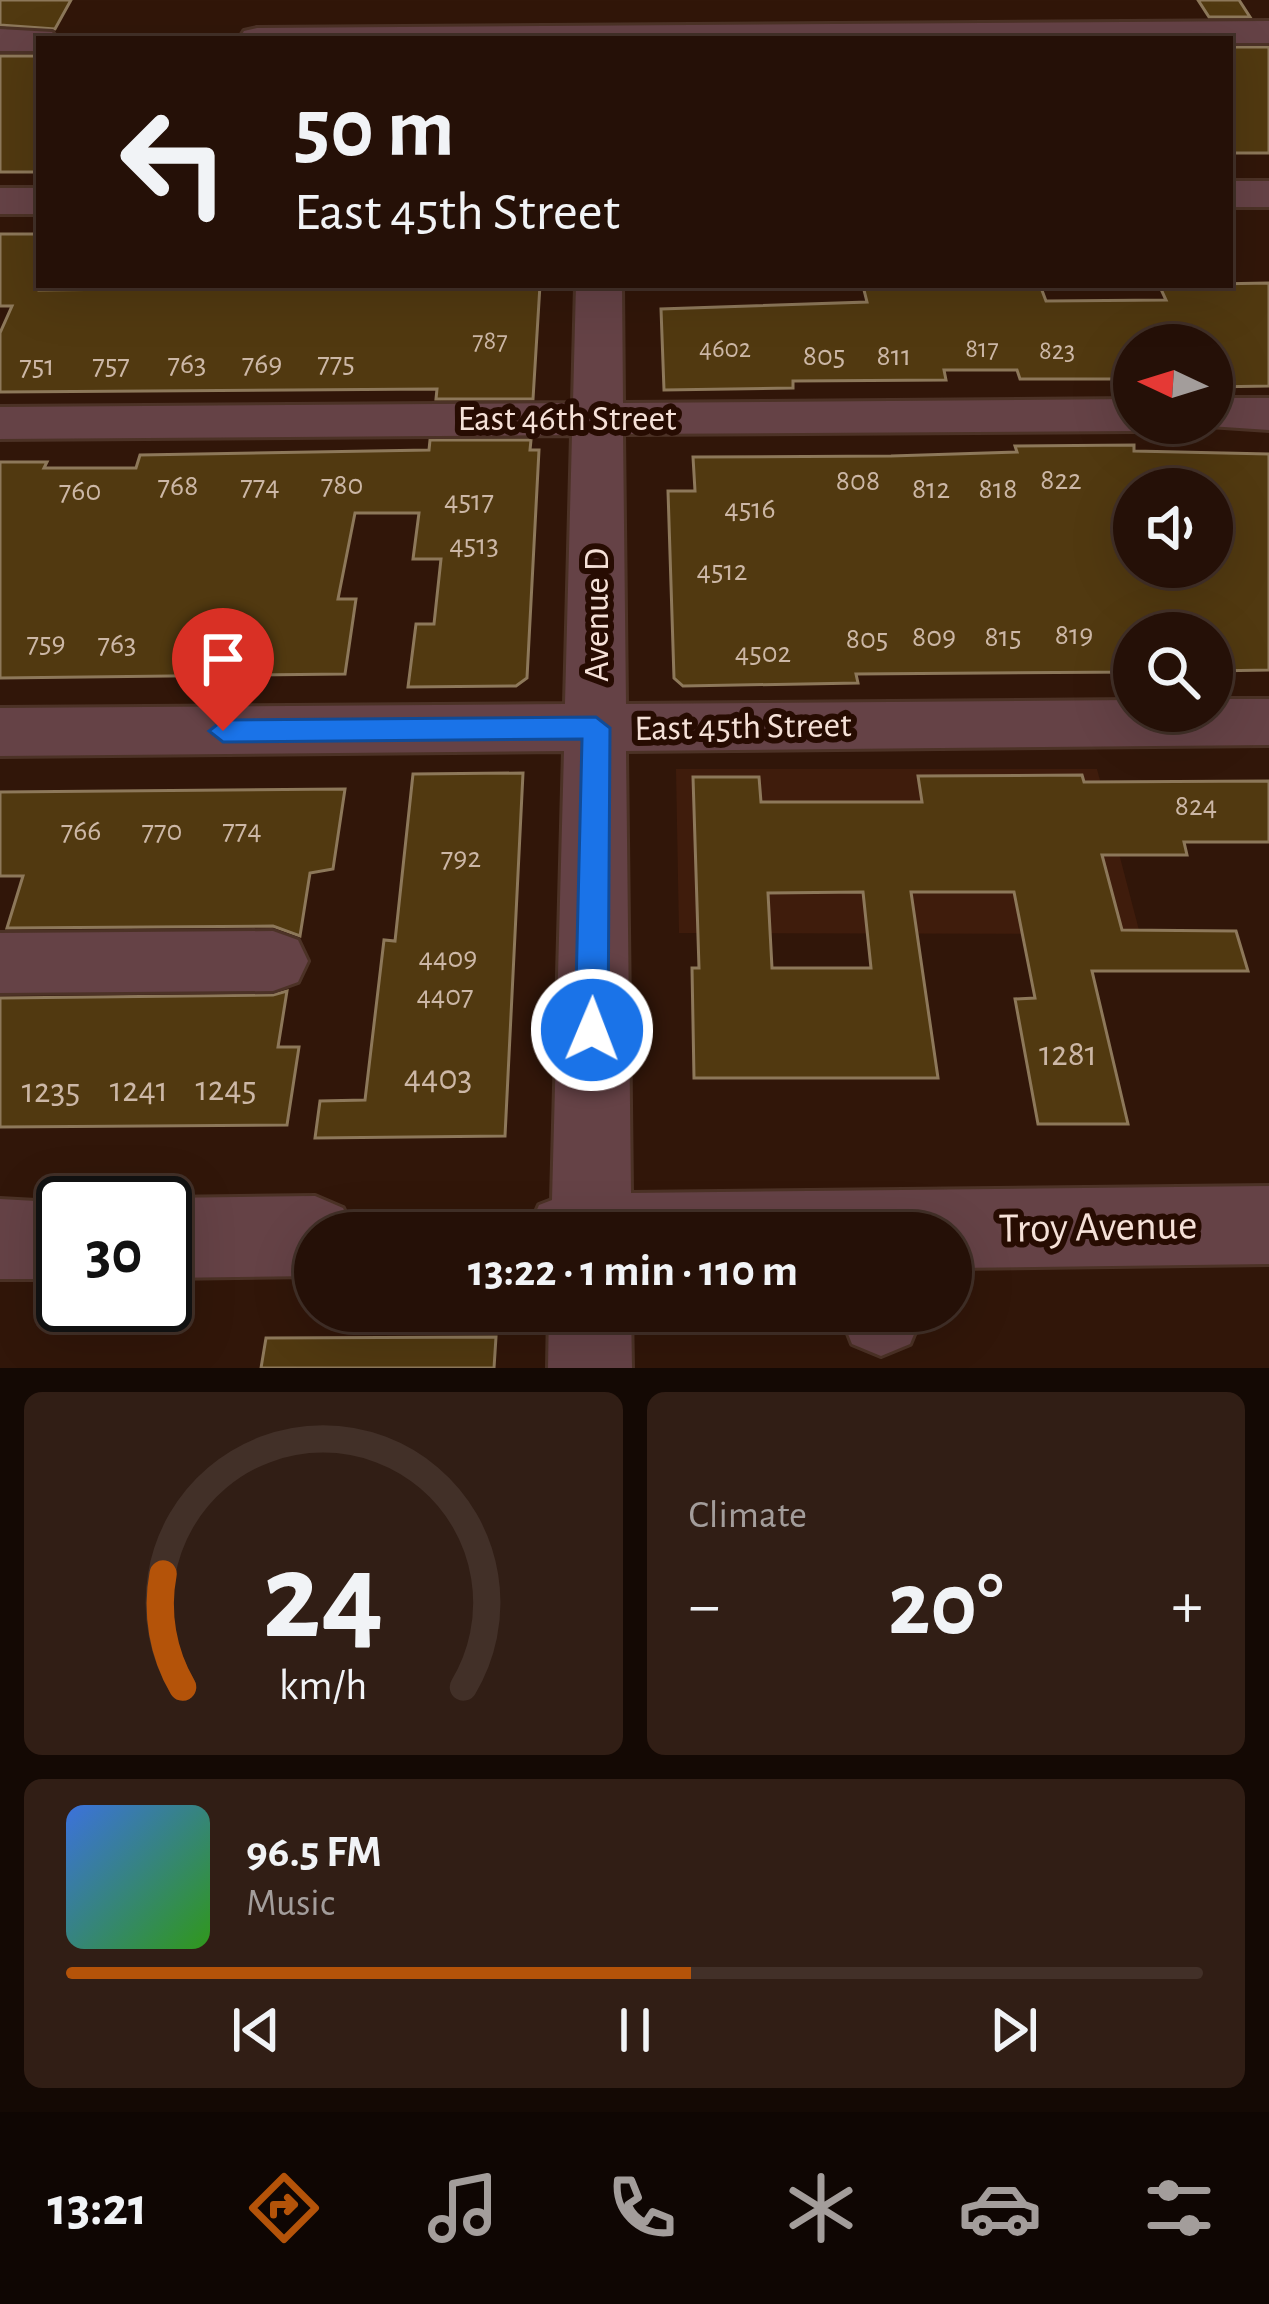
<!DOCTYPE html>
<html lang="en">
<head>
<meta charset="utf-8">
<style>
  body { margin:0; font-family:"Alegreya Sans",sans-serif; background:#311e15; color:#f1f3f6; height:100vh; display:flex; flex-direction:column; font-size:45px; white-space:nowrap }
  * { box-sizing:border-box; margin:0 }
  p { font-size:39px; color:#a39d9b }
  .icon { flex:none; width:66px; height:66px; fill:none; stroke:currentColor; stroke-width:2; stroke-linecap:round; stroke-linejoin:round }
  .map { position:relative; height:1368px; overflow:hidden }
  .panel { display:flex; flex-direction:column; gap:24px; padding:24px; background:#140904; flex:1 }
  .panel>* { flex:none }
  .top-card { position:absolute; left:36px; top:36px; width:1197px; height:252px; border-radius:0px; box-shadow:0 12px 48px #0002,0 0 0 3px #423028; background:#251007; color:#f1f3f6; overflow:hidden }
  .needle { width:78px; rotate:274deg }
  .controls { position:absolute; left:1113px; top:324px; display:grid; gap:24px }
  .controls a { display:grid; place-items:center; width:120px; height:120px; border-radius:50%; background:#251007; box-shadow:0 12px 48px #0002,0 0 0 3px #423028; font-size:60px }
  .speed { position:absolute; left:36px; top:1176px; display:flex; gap:24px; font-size:60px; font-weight:700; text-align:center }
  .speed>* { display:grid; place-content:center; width:156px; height:156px; border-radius:50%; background:#251007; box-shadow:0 12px 48px #0002,0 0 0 3px #423028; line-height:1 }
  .speed .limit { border:6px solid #111; border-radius:18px; background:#fff; color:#111 }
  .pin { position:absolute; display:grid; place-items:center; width:102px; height:102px; color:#fff; margin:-123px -51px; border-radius:50% 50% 50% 0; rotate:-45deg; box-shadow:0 0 12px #0007 }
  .pin .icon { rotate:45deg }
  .me { position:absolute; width:132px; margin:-66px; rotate:1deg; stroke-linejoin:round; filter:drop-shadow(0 0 9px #0008) }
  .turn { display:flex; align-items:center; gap:42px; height:252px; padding:0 60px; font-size:54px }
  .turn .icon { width:156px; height:156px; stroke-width:2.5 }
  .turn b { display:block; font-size:84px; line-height:102px }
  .big { font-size:90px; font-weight:700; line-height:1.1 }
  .panel .card { flex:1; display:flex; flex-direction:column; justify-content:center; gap:18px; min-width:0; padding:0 42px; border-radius:18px; background:#311e15 }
  .panel .dial { align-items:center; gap:0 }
  .dial svg { height:312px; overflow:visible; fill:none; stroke:#423028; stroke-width:7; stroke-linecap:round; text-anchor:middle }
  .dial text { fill:#f1f3f6; stroke:none }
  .song { display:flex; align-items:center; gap:36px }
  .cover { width:144px; height:144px; border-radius:18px; background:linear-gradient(135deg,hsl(220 70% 55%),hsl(110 70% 35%)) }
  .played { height:12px; border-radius:6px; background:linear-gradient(90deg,#b45309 55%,#423028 55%) }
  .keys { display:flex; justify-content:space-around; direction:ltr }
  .heat { display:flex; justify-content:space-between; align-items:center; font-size:66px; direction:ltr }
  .panel .tiles { flex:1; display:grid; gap:24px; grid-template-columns:1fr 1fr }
  .card:last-child { grid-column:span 2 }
  .trip { position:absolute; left:294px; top:1212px; width:678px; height:120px; border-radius:60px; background:#251007; box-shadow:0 12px 48px #0002,0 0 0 3px #423028; font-weight:700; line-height:120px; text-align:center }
  .dock { display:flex; height:192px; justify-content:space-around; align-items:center; background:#0f0603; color:#a39d9b }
  .dock .icon { width:84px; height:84px }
  .dock .current { color:#b45309 }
  .dock b { font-size:54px; color:#f1f3f6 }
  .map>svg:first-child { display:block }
</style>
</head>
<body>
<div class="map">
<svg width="1269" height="1368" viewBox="0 0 1269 1368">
  <rect width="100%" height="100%" fill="#311609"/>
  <path fill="#3f1c0c" d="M676,769H1097L1140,934L679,933Z"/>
  <g fill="#513910" stroke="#8d785a" stroke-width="3" fill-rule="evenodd">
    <path d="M0,0H71L55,29L0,25Z"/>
    <path d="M1198,0H1239L1250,17H1209Z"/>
    <rect x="1230" y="47" width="39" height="106"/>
    <rect x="0" y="56" width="39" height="116"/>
    <path d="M0,234H39V290L540,285L533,399H436L437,389L0,392V333L12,306H0Z"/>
    <path d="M1269,283V386L1212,387V345H1134V379H1020L1017,370H944L946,380L793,381V388L664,390L661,309L867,302L863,286L1040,285L1046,301L1166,300L1159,285Z"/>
    <path d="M430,440H531L530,450H539L527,678L516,686L408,687L416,624H434L441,559H413L419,513H355L338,599H356L345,674L0,678V462H47L44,468H136L140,455L429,450Z"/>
    <path d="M1134,445V451L1269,454V670L1212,671V633H1134V672L856,674L858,683L683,686L674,678L668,491H695L693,457L891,456L1017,452L1015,446ZM1134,489H1212V567H1134Z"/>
    <path d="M523,773L505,1136L315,1138L320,1101L365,1100L384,940L395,941L413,774Z"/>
    <path d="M1082,775L1084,782L1269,781V842H1184L1187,855H1102L1122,930L1236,931L1248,971H1092L1128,1124H1038L1015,999L1035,998L1014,892H911L938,1078H694L692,968H699L693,777H759L761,802H922L918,776ZM863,892L871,968H772L768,893Z"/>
    <path d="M345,789L333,869L310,873L300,936L273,926L7,928L23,876H0V792Z"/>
    <path d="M287,991L278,1047H299L287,1125L0,1127V998L273,995Z"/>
    <path d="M496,1337L494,1368H261L266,1338Z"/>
  </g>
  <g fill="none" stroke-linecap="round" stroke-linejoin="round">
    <g stroke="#4c3226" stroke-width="6">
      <g id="minor">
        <path d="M1269,21V43H1230V39H239L244,31L257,28Z"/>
        <path d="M0,29L52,32L57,39H39V51H0Z"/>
        <rect x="1230" y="181" width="39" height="26"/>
        <rect x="0" y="188" width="39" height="26"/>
        <path d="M576,285H622L623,403L1134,399V423H1154L1134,431L623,434L626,704L1134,700V711H1212V699H1269V745L626,751L631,1193L1269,1186V1264L951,1268V1233H527L539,1205L552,1200L564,751L0,756V708L565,704L572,435L0,439V407L573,403Z"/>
        <path d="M1212,398H1269V430L1194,425L1212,423Z"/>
        <path d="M273,931L298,940L308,961L298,982L273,991L0,993V933Z"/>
        <path d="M315,1196L343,1208L354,1233H315V1276L165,1278V1203H154L165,1198Z"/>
        <path d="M0,1199L72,1203H63V1279H0Z"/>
        <path d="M549,1311H631L632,1368H548Z"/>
        <path d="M839,1311H921L922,1315L910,1344L881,1356L852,1344Z"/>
      </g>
    </g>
    <use href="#minor" fill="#654246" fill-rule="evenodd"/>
  </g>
  <path fill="#1a73e8" stroke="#114b97" stroke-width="3" d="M596,717L610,728L608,1030L603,1040L592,1044L580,1040L575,1030L582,739L223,742L209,731L223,720Z"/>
  <g text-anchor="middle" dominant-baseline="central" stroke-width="12" stroke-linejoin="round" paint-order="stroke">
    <g font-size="27" fill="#ccb7a6">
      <text x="490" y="340">787</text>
      <text x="725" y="348">4602</text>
      <text x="982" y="348">817</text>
      <text x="1057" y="350">823</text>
    </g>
    <g font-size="30" fill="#ccb7a6">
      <text x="824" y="356">805</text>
      <text x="894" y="356">811</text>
      <text x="336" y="363">775</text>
      <text x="187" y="364">763</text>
      <text x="262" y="364">769</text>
      <text x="111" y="365">757</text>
      <text x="37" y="366">751</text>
      <text x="1061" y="480">822</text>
      <text x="858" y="481">808</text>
      <text x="342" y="485">780</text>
      <text x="178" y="486">768</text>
      <text x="260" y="486">774</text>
      <text x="931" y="489">812</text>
      <text x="998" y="489">818</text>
      <text x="80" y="491">760</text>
      <text x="469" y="501">4517</text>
      <text x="750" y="509">4516</text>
      <text x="474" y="545">4513</text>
      <text x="722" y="571">4512</text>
      <text x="1074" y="635">819</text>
      <text x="934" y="637">809</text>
      <text x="1003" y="637">815</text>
      <text x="867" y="639">805</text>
      <text x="46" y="643">759</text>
      <text x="117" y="644">763</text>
      <text x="763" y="653">4502</text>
      <text x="1196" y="806">824</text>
      <text x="242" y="830">774</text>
      <text x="81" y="831">766</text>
      <text x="162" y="831">770</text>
      <text x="461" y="858">792</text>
      <text x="448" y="958">4409</text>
      <text x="445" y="996">4407</text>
    </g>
    <g font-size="36" fill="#f5e1d8" stroke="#270c02">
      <text x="567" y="419">East 46th Street</text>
      <text transform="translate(597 615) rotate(-90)">Avenue D</text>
      <text transform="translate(743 727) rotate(-1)">East 45th Street</text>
    </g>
    <g font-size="36" fill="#ccb7a6">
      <text x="1068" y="1054">1281</text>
      <text x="438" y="1078">4403</text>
      <text x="226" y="1089">1245</text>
      <text x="139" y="1090">1241</text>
      <text x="51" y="1091">1235</text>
    </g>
    <g font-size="42" fill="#f5e1d8" stroke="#270c02">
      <text transform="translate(1098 1227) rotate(-1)">Troy Avenue</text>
    </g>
  </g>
</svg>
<div class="controls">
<a><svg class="needle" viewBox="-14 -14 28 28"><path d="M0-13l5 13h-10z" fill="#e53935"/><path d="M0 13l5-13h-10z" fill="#a39d9b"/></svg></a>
<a><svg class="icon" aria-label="sound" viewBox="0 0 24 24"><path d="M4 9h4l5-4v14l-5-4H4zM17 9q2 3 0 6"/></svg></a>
<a><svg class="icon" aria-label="search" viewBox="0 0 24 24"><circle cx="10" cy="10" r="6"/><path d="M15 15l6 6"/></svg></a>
</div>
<div class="speed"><div class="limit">30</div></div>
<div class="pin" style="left:223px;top:731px;background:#d93025"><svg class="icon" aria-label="arrive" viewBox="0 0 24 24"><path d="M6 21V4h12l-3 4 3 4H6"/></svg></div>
<svg class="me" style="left:592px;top:1030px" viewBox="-20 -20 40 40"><circle r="17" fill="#1a73e8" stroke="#fff" stroke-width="3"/><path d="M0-11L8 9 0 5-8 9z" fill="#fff"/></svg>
<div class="trip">13:22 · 1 min · 110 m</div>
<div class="top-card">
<div class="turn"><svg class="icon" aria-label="left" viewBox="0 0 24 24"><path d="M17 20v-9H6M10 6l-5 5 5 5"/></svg><div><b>50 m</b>East 45th Street</div></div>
</div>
</div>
<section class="panel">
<div class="tiles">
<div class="card dial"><svg viewBox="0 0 100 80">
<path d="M14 69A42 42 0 1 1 86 69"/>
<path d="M14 69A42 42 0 0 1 9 40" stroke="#b45309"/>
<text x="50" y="56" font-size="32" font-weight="700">24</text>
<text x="50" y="72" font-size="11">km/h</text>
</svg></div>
<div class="card"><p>Climate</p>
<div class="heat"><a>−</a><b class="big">20°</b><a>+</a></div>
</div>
<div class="card">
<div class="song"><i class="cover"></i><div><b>96.5 FM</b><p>Music</p></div></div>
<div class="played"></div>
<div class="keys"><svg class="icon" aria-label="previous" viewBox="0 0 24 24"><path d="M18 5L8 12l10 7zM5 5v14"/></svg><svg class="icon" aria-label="pause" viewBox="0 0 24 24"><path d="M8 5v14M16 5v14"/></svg><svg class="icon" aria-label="next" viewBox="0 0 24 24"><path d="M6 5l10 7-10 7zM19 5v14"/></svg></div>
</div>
</div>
</section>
<nav class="dock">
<b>13:21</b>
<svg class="icon current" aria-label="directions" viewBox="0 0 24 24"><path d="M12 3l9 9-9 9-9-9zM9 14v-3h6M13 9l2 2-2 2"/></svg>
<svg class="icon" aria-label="music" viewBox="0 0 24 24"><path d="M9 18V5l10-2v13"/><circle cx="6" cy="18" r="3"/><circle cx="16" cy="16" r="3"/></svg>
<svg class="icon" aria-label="phone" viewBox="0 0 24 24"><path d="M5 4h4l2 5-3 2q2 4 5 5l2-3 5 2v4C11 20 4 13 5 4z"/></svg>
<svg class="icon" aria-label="climate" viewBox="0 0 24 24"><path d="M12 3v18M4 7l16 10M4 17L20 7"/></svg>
<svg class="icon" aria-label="car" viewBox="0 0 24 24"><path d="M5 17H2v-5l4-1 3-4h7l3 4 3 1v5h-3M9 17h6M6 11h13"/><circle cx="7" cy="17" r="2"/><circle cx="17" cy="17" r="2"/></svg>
<svg class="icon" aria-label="filters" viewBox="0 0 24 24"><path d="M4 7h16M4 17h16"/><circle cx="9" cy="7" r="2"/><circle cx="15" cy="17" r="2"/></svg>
</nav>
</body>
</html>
